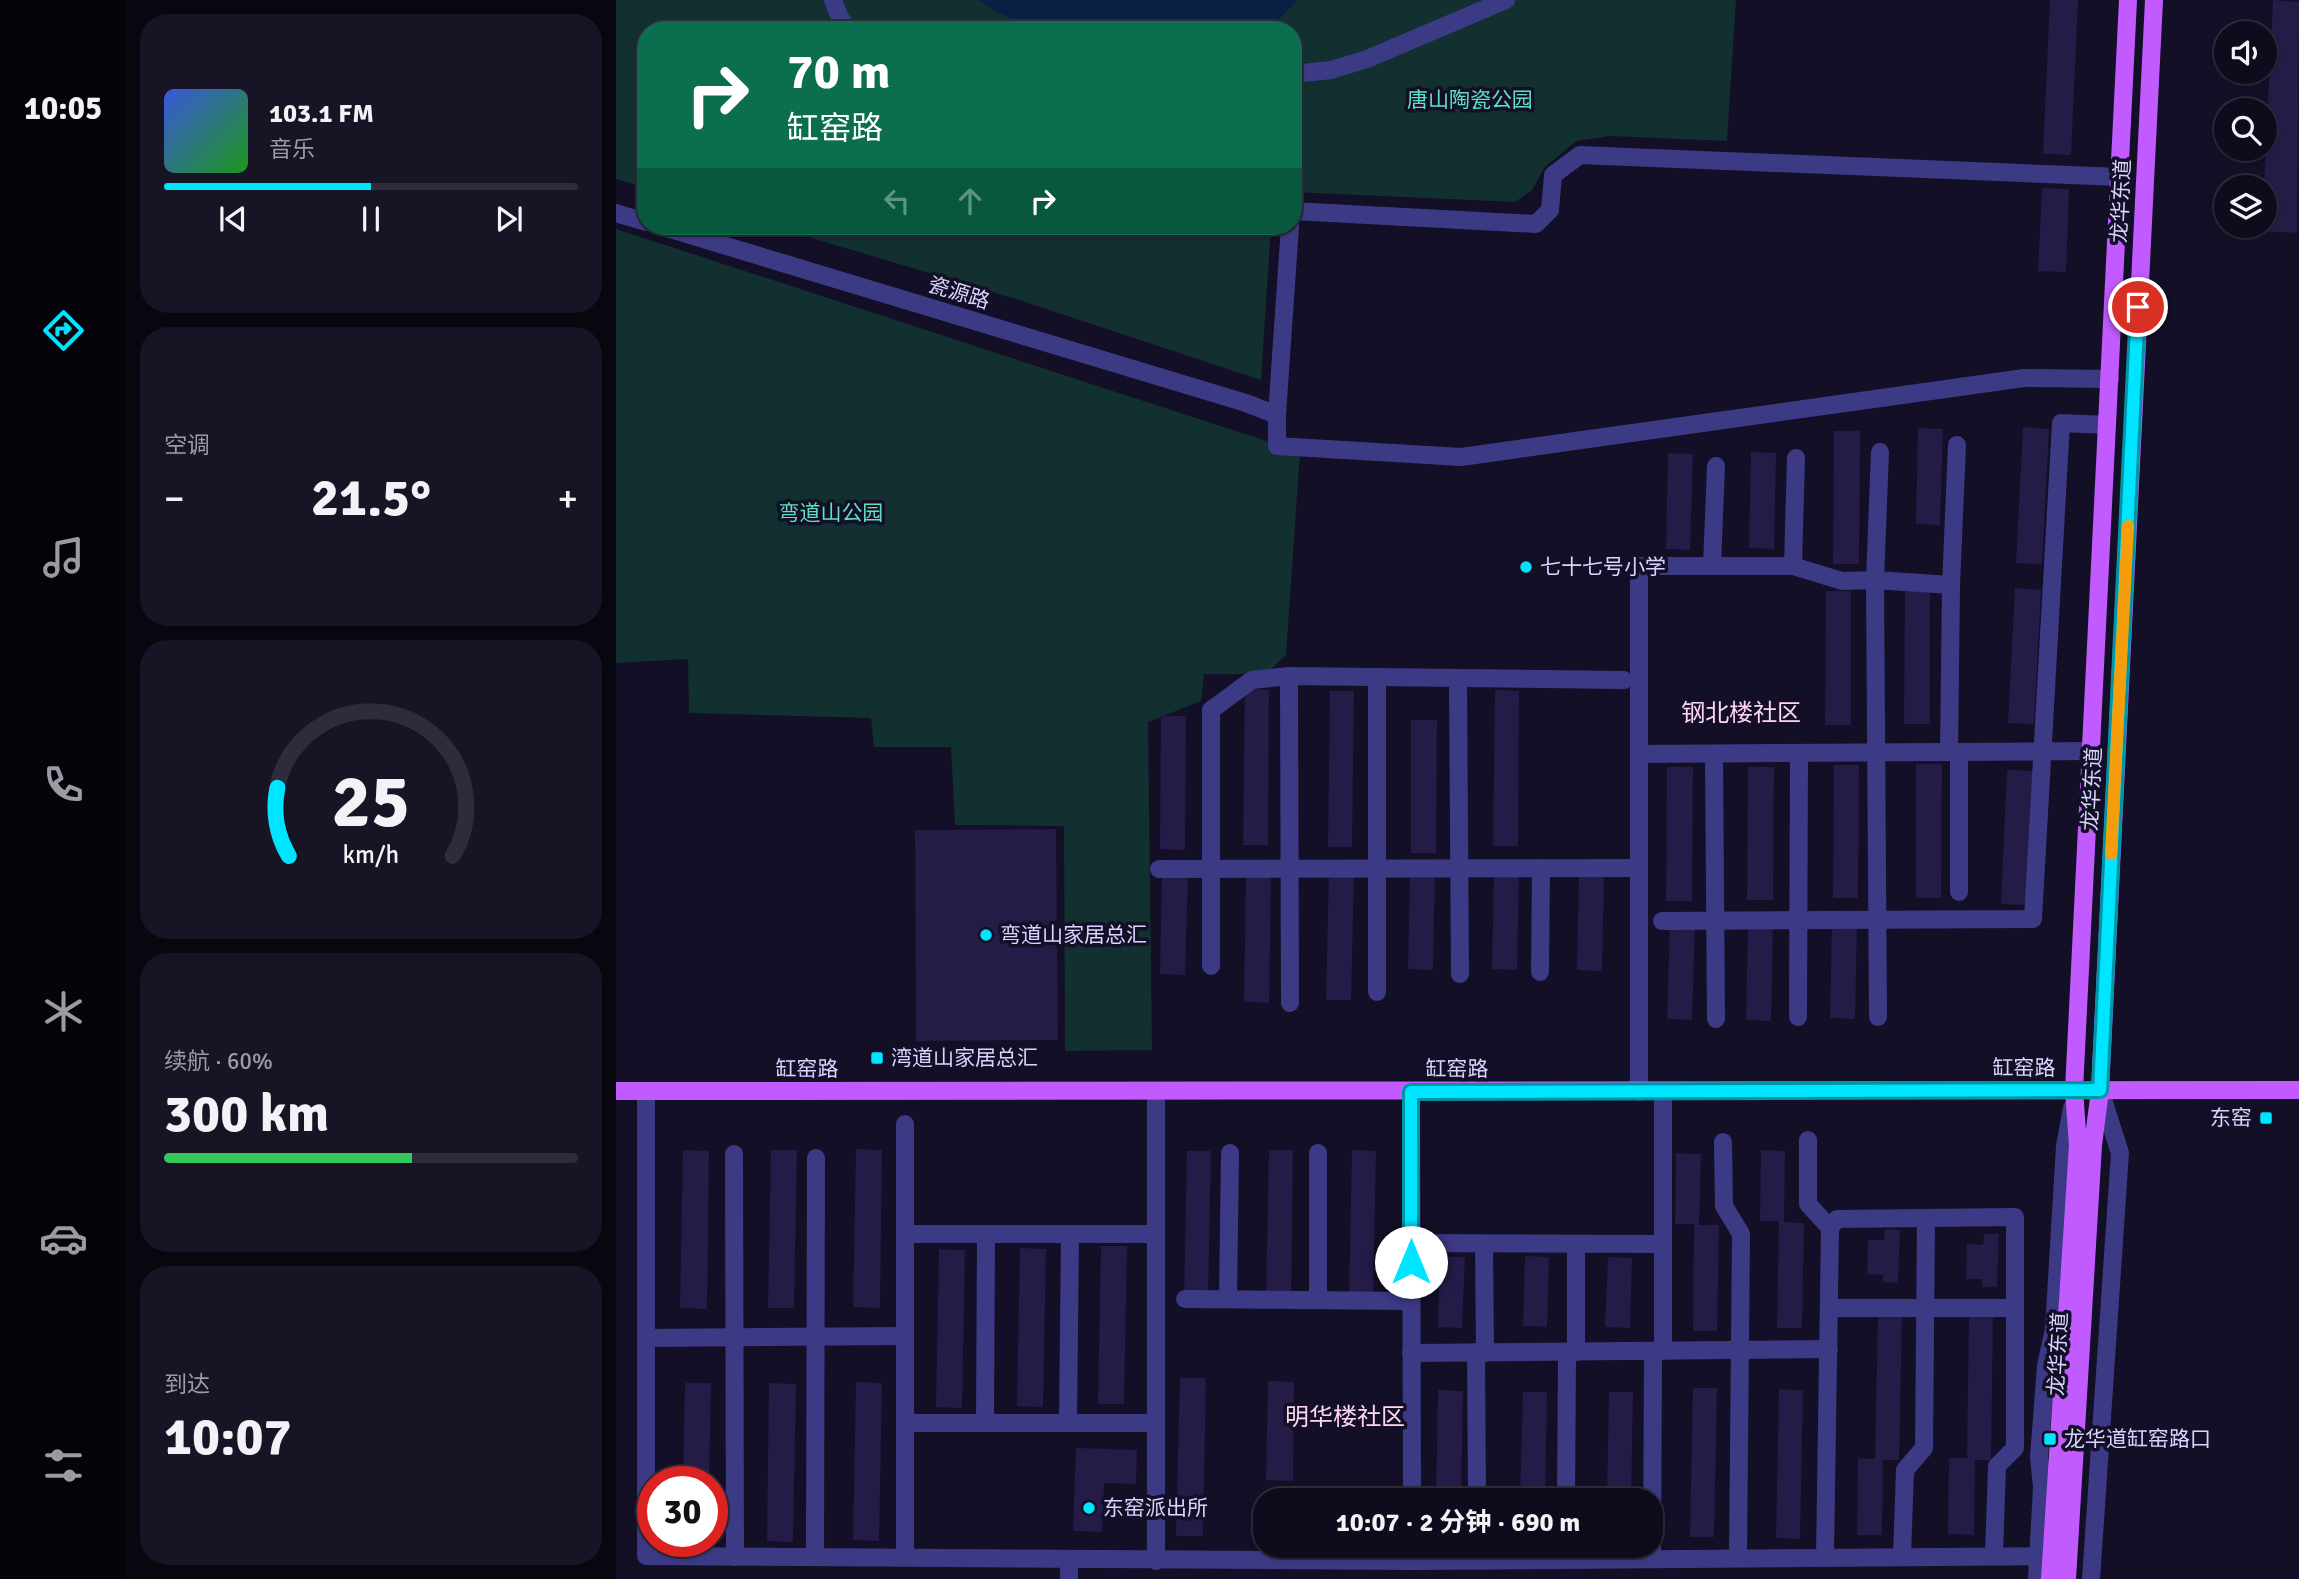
<!DOCTYPE html>
<html lang="zh">
<head>
<meta charset="utf-8">
<style>
  body { margin:0; font-family:Signika,"Noto Sans SC",sans-serif; background:#171425; color:#f1f3f6; height:100vh; display:flex; flex-direction:column; font-size:26px; white-space:nowrap }
  * { box-sizing:border-box; margin:0 }
  p { font-size:23px; color:#9b9ba3 }
  .icon { flex:none; width:38px; height:38px; fill:none; stroke:currentColor; stroke-width:2; stroke-linecap:round; stroke-linejoin:round }
  .map { position:relative; flex:1; overflow:hidden }
  .panel { display:flex; flex-direction:column; gap:14px; padding:14px; background:#08060f; width:490px }
  .panel>* { flex:none }
  .top-card { position:absolute; left:21px; top:21px; width:665px; height:214px; border-radius:28px; box-shadow:0 2px 5px #0004,0 0 0 2px #2e2b3b; background:#0b6e4f; color:#fff; overflow:hidden }
  .fabs { position:absolute; left:1598px; top:21px; display:grid; gap:14px }
  .fabs a { display:grid; place-items:center; width:63px; height:63px; border-radius:50%; background:#0e0b1c; box-shadow:0 2px 5px #0004,0 0 0 2px #2e2b3b; font-size:35px }
  .speed { position:absolute; left:21px; top:1466px; display:flex; gap:14px; font-size:35px; font-weight:700; text-align:center }
  .speed>* { display:grid; place-content:center; width:91px; height:91px; border-radius:50%; background:#0e0b1c; box-shadow:0 2px 5px #0004,0 0 0 2px #2e2b3b; line-height:1 }
  .speed .limit { border:10px solid #d22; background:#fff; color:#111 }
  .pin { position:absolute; display:grid; place-items:center; width:60px; height:60px; color:#fff; margin:-30px; border:4px solid #fff; border-radius:50%; box-shadow:0 2px 7px #0007 }
  .me { position:absolute; width:77px; margin:-38px; rotate:0deg; stroke-linejoin:round; filter:drop-shadow(0 0 5px #0008) }
  .turn { display:flex; align-items:center; gap:24px; height:147px; padding:0 35px; font-size:32px }
  .turn .icon { width:91px; height:91px; stroke-width:2.5 }
  .turn b { display:block; font-size:49px; line-height:60px }
  .lanes { display:flex; align-items:center; height:66px; padding:0 35px; background:#0003; justify-content:center; gap:35px; direction:ltr }
  .lanes .off { opacity:.35 }
  .big { font-size:52px; font-weight:700; line-height:1.1 }
  .panel .widget { flex:1; display:flex; flex-direction:column; justify-content:center; gap:10px; min-width:0; padding:0 24px; border-radius:28px; background:#171425 }
  .panel .dial { align-items:center; gap:0 }
  .dial svg { height:182px; overflow:visible; fill:none; stroke:#2e2b3b; stroke-width:7; stroke-linecap:round; text-anchor:middle }
  .dial text { fill:#f1f3f6; stroke:none }
  .song { display:flex; align-items:center; gap:21px }
  .cover { width:84px; height:84px; border-radius:10px; background:linear-gradient(135deg,hsl(230 70% 55%),hsl(120 70% 35%)) }
  .played { height:7px; border-radius:4px; background:linear-gradient(90deg,#00e5ff 50%,#2e2b3b 50%) }
  .keys { display:flex; justify-content:space-around; direction:ltr }
  .heat { display:flex; justify-content:space-between; align-items:center; font-size:38px; direction:ltr }
  .charge { height:10px; border-radius:5px; background:linear-gradient(90deg,#34c759 60%,#2e2b3b 0) }
  .trip { position:absolute; left:637px; top:1488px; width:410px; height:70px; border-radius:28px; background:#0e0b1c; box-shadow:0 2px 5px #0004,0 0 0 2px #2e2b3b; font-weight:700; line-height:70px; text-align:center }
  main { display:flex; flex:1; min-height:0 }
  .dock { display:flex; flex-direction:column; width:126px; justify-content:space-around; align-items:center; background:#06040b; color:#9b9ba3 }
  .dock .icon { width:49px; height:49px }
  .dock .selected { color:#00e5ff }
  .dock b { font-size:32px; color:#f1f3f6 }
  .map>svg:first-child { display:block }
</style>
</head>
<body>
<main>
<nav class="dock">
<b>10:05</b>
<svg class="icon selected" aria-label="directions" viewBox="0 0 24 24"><path d="M12 3l9 9-9 9-9-9zM9 14v-3h6M13 9l2 2-2 2"/></svg>
<svg class="icon" aria-label="music" viewBox="0 0 24 24"><path d="M9 18V5l10-2v13"/><circle cx="6" cy="18" r="3"/><circle cx="16" cy="16" r="3"/></svg>
<svg class="icon" aria-label="phone" viewBox="0 0 24 24"><path d="M5 4h4l2 5-3 2q2 4 5 5l2-3 5 2v4C11 20 4 13 5 4z"/></svg>
<svg class="icon" aria-label="climate" viewBox="0 0 24 24"><path d="M12 3v18M4 7l16 10M4 17L20 7"/></svg>
<svg class="icon" aria-label="car" viewBox="0 0 24 24"><path d="M5 17H2v-5l4-1 3-4h7l3 4 3 1v5h-3M9 17h6M6 11h13"/><circle cx="7" cy="17" r="2"/><circle cx="17" cy="17" r="2"/></svg>
<svg class="icon" aria-label="filters" viewBox="0 0 24 24"><path d="M4 7h16M4 17h16"/><circle cx="9" cy="7" r="2"/><circle cx="15" cy="17" r="2"/></svg>
</nav>
<section class="panel">
<div class="widget">
<div class="song"><i class="cover"></i><div><b>103.1 FM</b><p>音乐</p></div></div>
<div class="played"></div>
<div class="keys"><svg class="icon" aria-label="previous" viewBox="0 0 24 24"><path d="M18 5L8 12l10 7zM5 5v14"/></svg><svg class="icon" aria-label="pause" viewBox="0 0 24 24"><path d="M8 5v14M16 5v14"/></svg><svg class="icon" aria-label="next" viewBox="0 0 24 24"><path d="M6 5l10 7-10 7zM19 5v14"/></svg></div>
</div>
<div class="widget"><p>空调</p>
<div class="heat"><a>−</a><b class="big">21.5°</b><a>+</a></div>
</div>
<div class="widget dial"><svg viewBox="0 0 100 80">
<path d="M14 69A42 42 0 1 1 86 69"/>
<path d="M14 69A42 42 0 0 1 9 39" stroke="#00e5ff"/>
<text x="50" y="56" font-size="32" font-weight="700">25</text>
<text x="50" y="72" font-size="11">km/h</text>
</svg></div>
<div class="widget"><p>续航 · 60%</p><b class="big">300 km</b><div class="charge"></div></div>
<div class="widget"><p>到达</p><b class="big">10:07</b></div>
</section>
<div class="map">
<svg width="1683" height="1579" viewBox="0 0 1683 1579">
  <rect width="100%" height="100%" fill="#130f26"/>
  <g fill="#12302f">
    <path d="M0,0H1120L1111,141L994,136L960,141L929,167L916,190L899,202L677,192V30H30V188L0,179Z"/>
    <path d="M156,226H655L645,380L400,299Z"/>
    <path d="M0,229L684,452L670,655L650,674H588L585,701L532,722L536,1050L449,1051L448,826L339,825L335,747H258L255,718L73,713L72,659L0,663Z"/>
  </g>
  <path fill="#0a1f44" d="M362,0H681L652,30H419L381,12Z"/>
  <g fill="#241b47">
    <path d="M1434,0H1462L1455,155L1427,154Z"/>
    <path d="M1657,0L1683,2L1681,233L1646,231V226H1648V187Z"/>
    <path d="M1426,188L1453,189L1450,272L1422,271Z"/>
    <path d="M1407,427L1433,429L1426,564L1400,563Z"/>
    <path d="M1302,428L1327,429L1324,525L1300,524Z"/>
    <path d="M1218,431H1244L1243,564H1217Z"/>
    <path d="M1135,452L1160,453L1158,549L1133,548Z"/>
    <path d="M1052,453L1077,454L1074,550L1050,549Z"/>
    <path d="M1399,588L1425,590L1418,724L1392,723Z"/>
    <path d="M1210,591H1235V725H1209Z"/>
    <path d="M1289,591H1314V724H1288Z"/>
    <path d="M629,689L653,690L652,845H627Z"/>
    <path d="M879,690L903,691L902,846H877Z"/>
    <path d="M714,691H738L736,847H712Z"/>
    <path d="M545,716H570L569,850L544,849Z"/>
    <path d="M795,720H821L820,853H795Z"/>
    <path d="M1300,764H1326L1325,898H1300Z"/>
    <path d="M1218,765H1243L1242,898H1217Z"/>
    <path d="M1051,767H1077L1076,901H1050Z"/>
    <path d="M1132,767H1158L1157,900H1131Z"/>
    <path d="M1391,770L1417,771L1410,905L1385,904Z"/>
    <path d="M440,829L442,1040L300,1041L299,830Z"/>
    <path d="M713,872L738,873L735,1000H710Z"/>
    <path d="M794,873L819,874L817,970L792,969Z"/>
    <path d="M878,873H903L901,970L876,969Z"/>
    <path d="M963,874L988,875L986,971L961,970Z"/>
    <path d="M546,875L572,876L569,975L544,974Z"/>
    <path d="M630,875H655L653,1003L628,1002Z"/>
    <path d="M1216,922H1241L1239,1019L1214,1018Z"/>
    <path d="M1054,923H1079L1076,1020L1051,1019Z"/>
    <path d="M1132,924L1157,925L1155,1021L1130,1020Z"/>
    <path d="M240,1149L266,1150L264,1308L237,1307Z"/>
    <path d="M67,1150L93,1151L91,1309L64,1308Z"/>
    <path d="M155,1150H181L178,1308H152Z"/>
    <path d="M653,1150H677L675,1299H650Z"/>
    <path d="M736,1150L760,1151L757,1300L733,1299Z"/>
    <path d="M1145,1150L1169,1151L1168,1222L1188,1223L1186,1328H1161L1163,1221H1144Z"/>
    <path d="M571,1151H595L592,1300L568,1299Z"/>
    <path d="M1060,1153L1085,1154L1083,1225H1103L1101,1331H1077L1078,1224H1059Z"/>
    <path d="M1269,1229L1284,1230L1282,1283L1267,1282V1275L1251,1274L1252,1240H1268Z"/>
    <path d="M1368,1234H1383L1381,1287H1366V1279H1350L1351,1244L1367,1245Z"/>
    <path d="M485,1246H511L508,1404H482Z"/>
    <path d="M404,1248L430,1249L427,1407L401,1406Z"/>
    <path d="M323,1249L349,1250L346,1408L320,1407Z"/>
    <path d="M909,1256L933,1257L931,1327L907,1326Z"/>
    <path d="M824,1257H849L846,1328L822,1327Z"/>
    <path d="M992,1257L1016,1258L1014,1328L989,1327Z"/>
    <path d="M1353,1314L1377,1315L1375,1460H1359L1358,1535L1332,1534L1333,1458H1351Z"/>
    <path d="M1262,1315H1286L1283,1460H1267L1266,1535H1241L1242,1458L1259,1459Z"/>
    <path d="M564,1378H590L587,1536H560Z"/>
    <path d="M652,1381L678,1382L677,1481L650,1480Z"/>
    <path d="M240,1382L266,1383L263,1541L237,1540Z"/>
    <path d="M69,1383H95L93,1482H67Z"/>
    <path d="M153,1383L180,1384L177,1542L151,1541Z"/>
    <path d="M1077,1388H1101L1098,1537H1074Z"/>
    <path d="M1163,1389L1187,1390L1184,1539L1160,1538Z"/>
    <path d="M822,1390L847,1391L845,1500H820Z"/>
    <path d="M907,1392H931L929,1500H904Z"/>
    <path d="M993,1392H1017L1015,1500H991Z"/>
    <path d="M460,1448L521,1450L520,1484L488,1483L486,1532L457,1531Z"/>
  </g>
  <g fill="none" stroke-linecap="round" stroke-linejoin="round">
    <g stroke="#3d3a85" stroke-width="18">
      <path d="M217,0L224,18L232,30"/>
      <path d="M677,74L715,70L751,59L890,0"/>
      <path d="M677,211L920,224L934,210L937,175L964,155L1504,177"/>
      <path d="M0,213L30,222"/>
      <path d="M44,226L630,403L661,415L674,226"/>
      <path d="M661,415V446L845,457L1408,378L1494,379"/>
      <path d="M1096,566L1100,466"/>
      <path d="M1177,566L1180,458"/>
      <path d="M1335,585L1341,445"/>
      <path d="M673,676L674,1003"/>
      <path d="M761,677V992"/>
      <path d="M842,679L844,974"/>
      <path d="M1343,752V892"/>
      <path d="M1023,754L1475,751"/>
      <path d="M1098,754L1100,1019"/>
      <path d="M543,869L1023,868"/>
      <path d="M1046,921L1417,919L1445,423L1491,425"/>
      <path d="M595,966V710L636,680L673,676L1008,680"/>
      <path d="M924,972L925,868"/>
      <path d="M1182,1017L1183,753"/>
      <path d="M1262,1017L1259,580L1264,452"/>
      <path d="M30,1092V1556L796,1561L1448,1556"/>
      <path d="M795,1092L796,1500"/>
      <path d="M1023,1092V566H1177L1226,581L1259,580L1335,585L1333,752"/>
      <path d="M1192,1140V1204L1214,1228L1209,1557"/>
      <path d="M1107,1142L1108,1206L1125,1234L1122,1558"/>
      <path d="M702,1153V1300"/>
      <path d="M118,1154L119,1557"/>
      <path d="M1214,1228L1221,1219L1399,1217V1308"/>
      <path d="M289,1234H540"/>
      <path d="M795,1243L1047,1244"/>
      <path d="M868,1244L869,1353"/>
      <path d="M569,1299L795,1301"/>
      <path d="M612,1299L614,1153"/>
      <path d="M1213,1308H1399V1448L1381,1466L1378,1555"/>
      <path d="M30,1338L289,1336"/>
      <path d="M1047,1351V1091"/>
      <path d="M860,1352L861,1500"/>
      <path d="M960,1352V1244"/>
      <path d="M795,1353L1213,1349"/>
      <path d="M289,1423H540"/>
      <path d="M369,1423L370,1234"/>
      <path d="M452,1423L454,1234"/>
      <path d="M950,1500L951,1352"/>
      <path d="M1286,1556L1289,1470L1308,1448L1310,1218"/>
      <path d="M199,1557L200,1158"/>
      <path d="M289,1557V1124"/>
      <path d="M1036,1559L1037,1351"/>
      <path d="M453,1560V1579"/>
      <path d="M540,1561V1092"/>
      <path d="M1421,1579L1426,1487L1423,1457L1430,1366L1438,1329L1449,1146L1456,1108"/>
      <path d="M1475,1579L1504,1153L1484,1090"/>
    </g>
    <g stroke="#c25bff" stroke-width="18">
      <path d="M0,1091L1683,1090"/>
      <path d="M1434,1579L1462,1145L1458,1090L1512,0"/>
      <path d="M1451,1579L1477,1145L1484,1090L1538,0"/>
    </g>
  </g>
  <g fill="none" stroke-linecap="round" stroke-linejoin="round">
    <g stroke="#0095a6" stroke-width="18">
      <path id="route" d="M795,1262V1092L1484,1090L1522,307"/>
    </g>
    <use href="#route" stroke="#00e5ff" stroke-width="12"/>
    <path stroke="#f59e0b" stroke-width="12" d="M1495,854L1512,526"/>
  </g>
  <g fill="#00e5ff" stroke="#130f26" stroke-width="2.5">
    <circle cx="910" cy="567" r="7"/>
    <circle cx="370" cy="935" r="7"/>
    <rect x="254" y="1051" width="14" height="14" rx="3.5"/>
    <rect x="1643" y="1111" width="14" height="14" rx="3.5"/>
    <rect x="1427" y="1432" width="14" height="14" rx="3.5"/>
    <circle cx="473" cy="1508" r="7"/>
  </g>
  <g text-anchor="middle" dominant-baseline="central" stroke-width="7" stroke-linejoin="round" paint-order="stroke">
    <g font-size="21" fill="#5fe0c0" stroke="#130f26">
      <text x="854" y="100">唐山陶瓷公园</text>
      <text x="215" y="513">弯道山公园</text>
    </g>
    <g font-size="21" fill="#d9d4ff" stroke="#130f26">
      <text transform="translate(1505 201) rotate(-87)">龙华东道</text>
      <text transform="translate(343 293) rotate(17)">瓷源路</text>
      <text transform="translate(1476 789) rotate(-87)">龙华东道</text>
      <text x="1408" y="1068">缸窑路</text>
      <text x="191" y="1069">缸窑路</text>
      <text x="841" y="1069">缸窑路</text>
      <text transform="translate(1442 1354) rotate(-87)">龙华东道</text>
    </g>
    <g font-size="21" fill="#d9d4ff" stroke="#130f26" text-anchor="start">
      <text x="924" y="567">七十七号小学</text>
      <text x="384" y="935">弯道山家居总汇</text>
      <text x="275" y="1058">湾道山家居总汇</text>
      <text x="1636" y="1118" text-anchor="end">东窑</text>
      <text x="1448" y="1439">龙华道缸窑路口</text>
      <text x="487" y="1508">东窑派出所</text>
    </g>
    <g font-size="24" fill="#ffd6f0" stroke="#130f26">
      <text x="1125" y="713">钢北楼社区</text>
      <text x="729" y="1417">明华楼社区</text>
    </g>
  </g>
</svg>
<div class="fabs">
<a><svg class="icon" aria-label="sound" viewBox="0 0 24 24"><path d="M4 9h4l5-4v14l-5-4H4zM17 9q2 3 0 6"/></svg></a>
<a><svg class="icon" aria-label="search" viewBox="0 0 24 24"><circle cx="10" cy="10" r="6"/><path d="M15 15l6 6"/></svg></a>
<a><svg class="icon" aria-label="layers" viewBox="0 0 24 24"><path d="M12 4l9 5-9 5-9-5zM3 14l9 5 9-5"/></svg></a>
</div>
<div class="speed"><div class="limit">30</div></div>
<div class="pin" style="left:1522px;top:307px;background:#d93025"><svg class="icon" aria-label="arrive" viewBox="0 0 24 24"><path d="M6 21V4h12l-3 4 3 4H6"/></svg></div>
<svg class="me" style="left:795px;top:1262px" viewBox="-20 -20 40 40"><circle r="19" fill="#fff"/><path d="M0-13L10 11 0 6-10 11z" fill="#00e5ff"/></svg>
<div class="trip">10:07 · 2 分钟 · 690 m</div>
<div class="top-card">
<div class="turn"><svg class="icon" aria-label="right" viewBox="0 0 24 24"><path d="M7 20v-9h11M14 6l5 5-5 5"/></svg><div><b>70 m</b>缸窑路</div></div>
<div class="lanes"><svg class="icon off" aria-label="left" viewBox="0 0 24 24"><path d="M17 20v-9H6M10 6l-5 5 5 5"/></svg><svg class="icon off" aria-label="ahead" viewBox="0 0 24 24"><path d="M12 20V5M6 11l6-6 6 6"/></svg><svg class="icon" aria-label="right" viewBox="0 0 24 24"><path d="M7 20v-9h11M14 6l5 5-5 5"/></svg></div>
</div>
</div>
</main>
</body>
</html>
